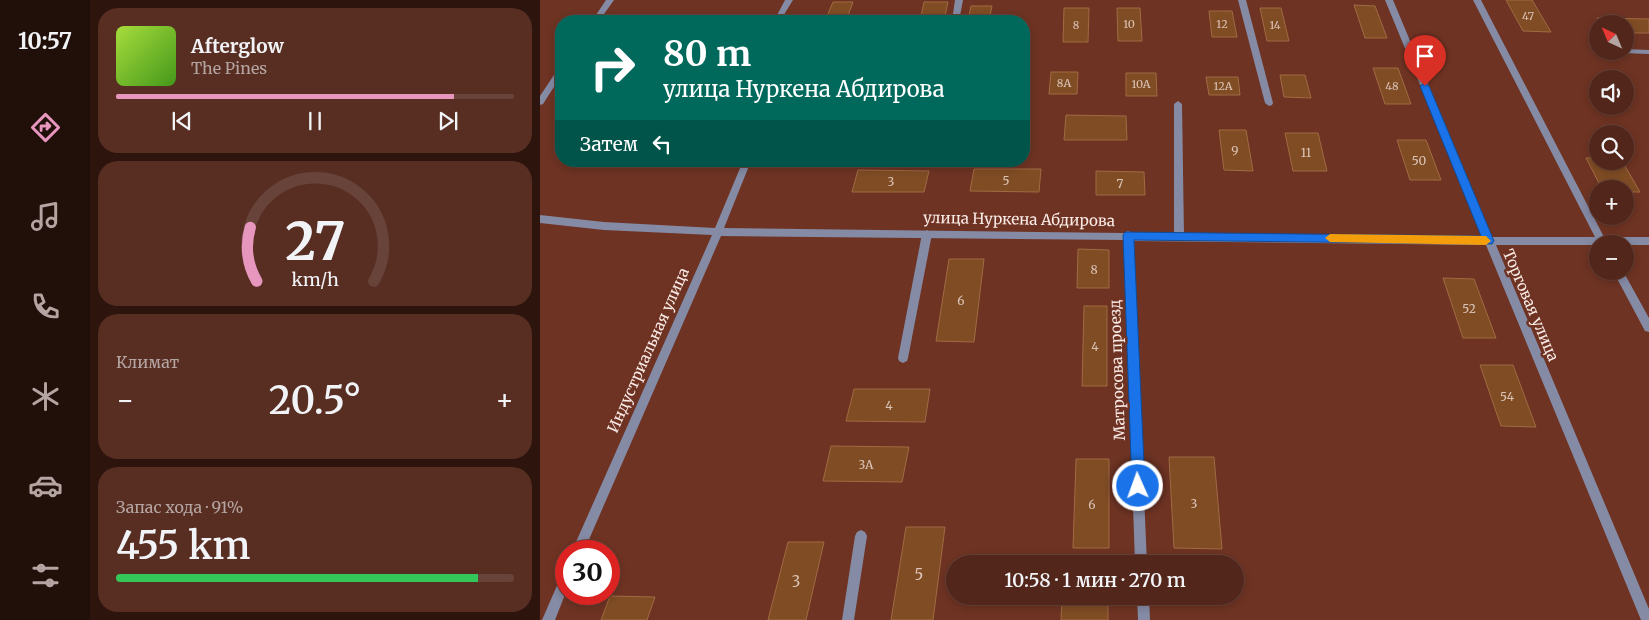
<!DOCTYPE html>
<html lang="ru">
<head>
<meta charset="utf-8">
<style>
  body { margin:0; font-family:Merriweather,serif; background:#582e23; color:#f1f3f6; height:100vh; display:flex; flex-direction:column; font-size:19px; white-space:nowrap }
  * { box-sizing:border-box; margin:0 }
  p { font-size:16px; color:#b5a5a2 }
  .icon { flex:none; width:28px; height:28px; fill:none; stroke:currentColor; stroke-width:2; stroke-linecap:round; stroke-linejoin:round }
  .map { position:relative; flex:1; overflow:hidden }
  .sheet { display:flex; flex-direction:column; gap:8px; padding:8px; background:#2d150e; width:450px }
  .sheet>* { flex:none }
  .banner { position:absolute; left:15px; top:15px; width:475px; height:152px; border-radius:20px; box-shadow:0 2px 8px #0003,0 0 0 1px #684339; background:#00695c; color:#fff; overflow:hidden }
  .needle { width:32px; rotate:316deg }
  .fabs { position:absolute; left:1049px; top:15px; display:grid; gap:10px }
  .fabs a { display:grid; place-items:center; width:45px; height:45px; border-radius:50%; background:#52261a; box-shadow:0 2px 8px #0003,0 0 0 1px #684339; font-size:25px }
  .speed { position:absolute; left:15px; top:540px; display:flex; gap:10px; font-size:25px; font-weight:700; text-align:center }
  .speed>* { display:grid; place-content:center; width:65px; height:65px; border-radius:50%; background:#52261a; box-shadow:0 2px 8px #0003,0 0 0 1px #684339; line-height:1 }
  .speed .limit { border:8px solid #d22; background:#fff; color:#111 }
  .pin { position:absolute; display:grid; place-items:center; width:42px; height:42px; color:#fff; margin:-51px -21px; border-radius:50% 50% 50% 0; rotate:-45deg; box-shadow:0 0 5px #0007 }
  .pin .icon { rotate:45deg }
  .me { position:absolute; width:55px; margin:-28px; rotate:358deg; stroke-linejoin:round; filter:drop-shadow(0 0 4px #0008) }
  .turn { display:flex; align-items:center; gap:18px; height:105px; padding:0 25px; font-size:22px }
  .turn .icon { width:65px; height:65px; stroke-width:2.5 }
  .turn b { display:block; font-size:35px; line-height:42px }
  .then { display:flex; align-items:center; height:48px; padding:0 25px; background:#0003; gap:10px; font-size:19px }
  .big { font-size:38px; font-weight:600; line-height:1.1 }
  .sheet .card { flex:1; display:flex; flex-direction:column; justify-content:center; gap:8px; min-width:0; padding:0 18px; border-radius:20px; background:#582e23 }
  .sheet .dial { align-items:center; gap:0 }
  .dial svg { height:130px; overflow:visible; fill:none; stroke:#684339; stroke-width:7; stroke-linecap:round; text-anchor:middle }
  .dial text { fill:#f1f3f6; stroke:none }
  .song { display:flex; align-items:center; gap:15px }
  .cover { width:60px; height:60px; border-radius:8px; background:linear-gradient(135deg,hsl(80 70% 55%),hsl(100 70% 35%)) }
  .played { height:5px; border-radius:2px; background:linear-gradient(90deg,#e797bd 85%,#684339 85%) }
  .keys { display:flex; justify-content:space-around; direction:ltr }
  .heat { display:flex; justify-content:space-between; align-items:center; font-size:28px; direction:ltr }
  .charge { height:8px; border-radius:4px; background:linear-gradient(90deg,#34c759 91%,#684339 0) }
  .trip { position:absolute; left:406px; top:555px; width:298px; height:50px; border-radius:25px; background:#52261a; box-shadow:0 2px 8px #0003,0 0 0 1px #684339; font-weight:600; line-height:50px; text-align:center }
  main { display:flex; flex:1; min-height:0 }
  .tabs { display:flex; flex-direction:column; width:90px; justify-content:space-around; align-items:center; background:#210f0a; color:#b5a5a2 }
  .tabs .icon { width:35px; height:35px }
  .tabs .selected { color:#e797bd }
  .tabs b { font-size:22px; color:#f1f3f6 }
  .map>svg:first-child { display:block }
</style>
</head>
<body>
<main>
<nav class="tabs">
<b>10:57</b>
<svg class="icon selected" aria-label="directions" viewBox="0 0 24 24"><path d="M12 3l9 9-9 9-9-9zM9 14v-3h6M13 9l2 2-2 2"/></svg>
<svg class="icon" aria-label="music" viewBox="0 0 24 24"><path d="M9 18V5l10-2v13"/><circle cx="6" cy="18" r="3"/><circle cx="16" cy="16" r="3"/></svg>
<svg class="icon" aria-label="phone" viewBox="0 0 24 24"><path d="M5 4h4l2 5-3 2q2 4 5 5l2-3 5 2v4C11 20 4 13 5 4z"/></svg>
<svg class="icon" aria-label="climate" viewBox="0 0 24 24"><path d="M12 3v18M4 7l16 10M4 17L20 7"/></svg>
<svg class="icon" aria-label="car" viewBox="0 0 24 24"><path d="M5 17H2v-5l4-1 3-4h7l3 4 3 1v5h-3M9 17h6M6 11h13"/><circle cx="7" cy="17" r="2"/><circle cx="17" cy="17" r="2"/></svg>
<svg class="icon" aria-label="filters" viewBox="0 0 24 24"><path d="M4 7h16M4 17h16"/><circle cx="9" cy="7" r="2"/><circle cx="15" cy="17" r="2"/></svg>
</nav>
<section class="sheet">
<div class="card">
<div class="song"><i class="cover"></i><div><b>Afterglow</b><p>The Pines</p></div></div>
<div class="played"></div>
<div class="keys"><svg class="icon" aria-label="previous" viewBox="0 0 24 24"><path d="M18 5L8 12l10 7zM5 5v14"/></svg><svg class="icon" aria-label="pause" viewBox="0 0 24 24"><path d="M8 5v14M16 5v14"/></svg><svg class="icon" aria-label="next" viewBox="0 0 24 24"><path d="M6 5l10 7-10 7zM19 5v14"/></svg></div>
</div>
<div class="card dial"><svg viewBox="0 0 100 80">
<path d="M14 69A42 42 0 1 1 86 69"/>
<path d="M14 69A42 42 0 0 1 10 36" stroke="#e797bd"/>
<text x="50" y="56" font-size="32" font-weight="700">27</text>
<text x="50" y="72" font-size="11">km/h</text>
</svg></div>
<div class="card"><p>Климат</p>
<div class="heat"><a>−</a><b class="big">20.5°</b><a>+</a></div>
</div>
<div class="card"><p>Запас хода · 91%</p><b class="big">455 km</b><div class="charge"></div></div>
</section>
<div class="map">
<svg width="1109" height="620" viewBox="0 0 1109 620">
  <rect width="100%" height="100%" fill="#6e3323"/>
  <g fill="#7f4c24" stroke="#a16b43">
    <path d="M966,0H992L1011,32L983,31Z"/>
    <path d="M293,2H313L306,21H285Z"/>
    <path d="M384,2H408L404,21H380Z"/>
    <path d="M814,5L835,6L847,38H825Z"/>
    <path d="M431,6H452L449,21H428Z"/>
    <path d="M524,8H549L548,42H523Z"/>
    <path d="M577,8H600L602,41H578Z"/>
    <path d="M720,8H741L749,41H727Z"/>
    <path d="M669,11H692L697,37H672Z"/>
    <path d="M1057,18L1109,19V33H1085V24H1061Z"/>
    <path d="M833,68H858L871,104H845Z"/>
    <path d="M511,72H538L537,94H509Z"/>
    <path d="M586,73H616L617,96H586Z"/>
    <path d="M740,75H765L771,98L744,97Z"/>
    <path d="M666,77H698L700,95H669Z"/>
    <path d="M526,115L586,116L587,140H524Z"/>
    <path d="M679,130H706L713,171L684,170Z"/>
    <path d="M745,133H778L787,171H753Z"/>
    <path d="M857,140H886L901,180H870Z"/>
    <path d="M1046,158H1058V161H1082L1100,192H1085V189H1062Z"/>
    <path d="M434,169H501L499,192L430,191Z"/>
    <path d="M318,170L389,171L384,192H312Z"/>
    <path d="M556,171L604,172L605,195H556Z"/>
    <path d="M538,249L569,250V288H537Z"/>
    <path d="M409,259H444L434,342L396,341Z"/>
    <path d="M903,278L934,279L956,338H923Z"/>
    <path d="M544,306H567V386H542Z"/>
    <path d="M940,365H973L996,427L961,426Z"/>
    <path d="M314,389H390L385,422L306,421Z"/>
    <path d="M291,446L369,447L362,482L283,481Z"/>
    <path d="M629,457H674L682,549L634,548Z"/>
    <path d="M536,459H569V548H533Z"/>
    <path d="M366,527H405L393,620H351Z"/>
    <path d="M248,542H284L266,620H228Z"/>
    <path d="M70,596L115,597L107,620H61Z"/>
    <path d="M522,597L568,598V620H521Z"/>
  </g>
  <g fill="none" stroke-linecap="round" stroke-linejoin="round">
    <g fill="#858aa5" fill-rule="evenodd">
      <path d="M415,0H423L419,21H412Z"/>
      <path d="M698,0H706L733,103L732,105L729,106L725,103Z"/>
      <path d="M1085,49L1109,50V54L1082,53L1081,51H1085Z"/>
      <path d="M638,101L642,104L644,236L639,240L634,236V104Z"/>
      <path d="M387,230L392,234L368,358L367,361L363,363L359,361L358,358L382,234Z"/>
      <path d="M321,530L325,532L327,536L314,620H302L315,536L317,532Z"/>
    </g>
    <g fill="#858aa5" fill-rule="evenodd">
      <path d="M66,0H74L59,21H52Z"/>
      <path d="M245,0H253L240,21H234Z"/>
      <path d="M845,0H853L952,237H1055L933,0H941L1064,237H1109V245H956L1109,609V620H1101L946,245L593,241L607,564H595L584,240L181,236L44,551H32L172,235L64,230L0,223V215L64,222L175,228L203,161H211L184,228L584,233L588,231L592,233L943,237Z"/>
      <path d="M18,69H21V76L3,104L0,105V96Z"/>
      <path d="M1073,271H1083L1109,318V332L1105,331Z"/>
      <path d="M26,572V592L15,620H2L22,574Z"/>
      <path d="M597,596H609L610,620H598Z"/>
    </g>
  </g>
  <path fill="#1a73e8" stroke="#114b97" d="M885,83L889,86L954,241L952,244L594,240L605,486L603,491L598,493L594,491L592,486L583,235L585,232L941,236L880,86Z"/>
  <path fill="#f59e0b" d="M790,234L946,236L951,241L946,245L790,242L785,238Z"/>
  <g text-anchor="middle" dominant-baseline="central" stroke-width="5" stroke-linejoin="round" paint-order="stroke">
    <g font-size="11" fill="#dbc3b6">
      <text x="988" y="16">47</text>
      <text x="589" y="24">10</text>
      <text x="682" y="24">12</text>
      <text x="536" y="25">8</text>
      <text x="735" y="25">14</text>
      <text x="524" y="83">8А</text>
      <text x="601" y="84">10А</text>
      <text x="683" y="86">12А</text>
      <text x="852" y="86">48</text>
    </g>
    <g font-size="12" fill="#dbc3b6">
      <text x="695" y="150">9</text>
      <text x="766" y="152">11</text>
      <text x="879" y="160">50</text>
      <text x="466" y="180">5</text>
      <text x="351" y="181">3</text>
      <text x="580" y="183">7</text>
      <text x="554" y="269">8</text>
      <text x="421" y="300">6</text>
      <text x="929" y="308">52</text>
      <text x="555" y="346">4</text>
      <text x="967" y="396">54</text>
      <text x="349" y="405">4</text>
      <text x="326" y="464">3А</text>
      <text x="654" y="503">3</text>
      <text x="552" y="504">6</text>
    </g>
    <g font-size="15" fill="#faebe7" stroke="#6e3323">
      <text transform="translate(479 219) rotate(1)">улица Нуркена Абдирова</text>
      <text transform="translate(991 305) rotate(67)">Торговая улица</text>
      <text transform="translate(108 350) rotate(-66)">Индустриальная улица</text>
      <text transform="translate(577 370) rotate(-92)">Матросова проезд</text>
    </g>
    <g font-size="15" fill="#dbc3b6">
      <text x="379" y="574">5</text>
      <text x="256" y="581">3</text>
    </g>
  </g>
</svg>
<div class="fabs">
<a><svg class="needle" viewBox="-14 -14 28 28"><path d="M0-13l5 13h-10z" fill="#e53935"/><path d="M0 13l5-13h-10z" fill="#b5a5a2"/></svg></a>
<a><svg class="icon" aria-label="sound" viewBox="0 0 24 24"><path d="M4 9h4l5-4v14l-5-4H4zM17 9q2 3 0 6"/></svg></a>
<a><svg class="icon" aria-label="search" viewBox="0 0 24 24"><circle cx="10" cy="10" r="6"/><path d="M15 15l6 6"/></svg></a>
<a>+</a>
<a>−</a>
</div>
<div class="speed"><div class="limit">30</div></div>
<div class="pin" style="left:885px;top:86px;background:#d93025"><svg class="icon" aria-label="arrive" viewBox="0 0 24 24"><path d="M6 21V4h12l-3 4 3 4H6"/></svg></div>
<svg class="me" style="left:598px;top:486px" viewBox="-20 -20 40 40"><circle r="17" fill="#1a73e8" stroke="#fff" stroke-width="3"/><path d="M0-11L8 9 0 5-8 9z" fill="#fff"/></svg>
<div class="trip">10:58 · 1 мин · 270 m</div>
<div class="banner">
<div class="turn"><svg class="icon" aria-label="right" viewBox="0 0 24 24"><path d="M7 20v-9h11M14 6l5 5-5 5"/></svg><div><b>80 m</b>улица Нуркена Абдирова</div></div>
<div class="then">Затем<svg class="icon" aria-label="left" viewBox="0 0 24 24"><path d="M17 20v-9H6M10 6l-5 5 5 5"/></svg></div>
</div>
</div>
</main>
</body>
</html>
